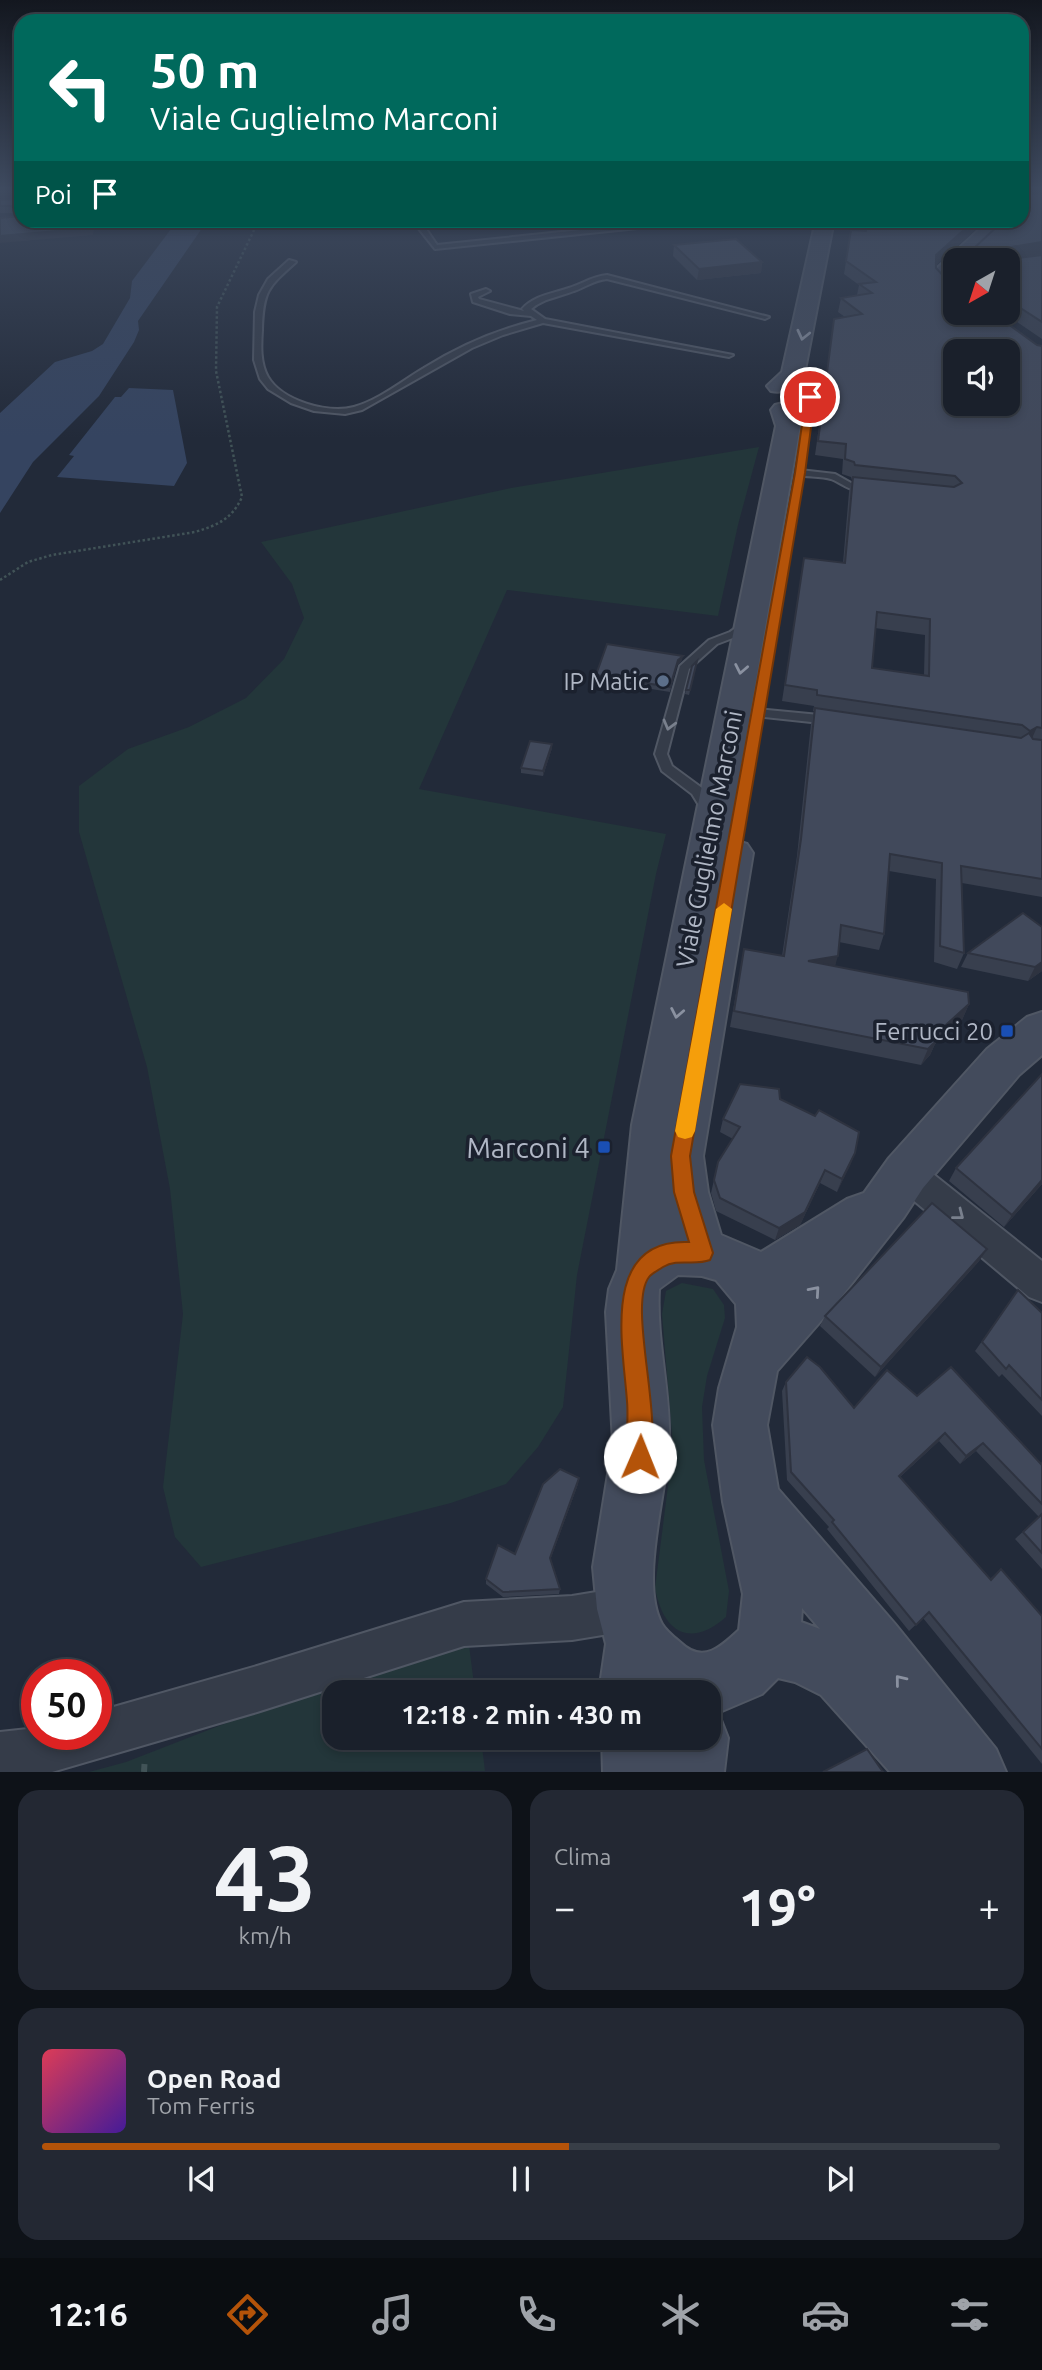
<!DOCTYPE html>
<html lang="it">
<head>
<meta charset="utf-8">
<style>
  body { margin:0; font-family:Ubuntu,sans-serif; background:#232833; color:#f1f3f6; height:100vh; display:flex; flex-direction:column; font-size:26px; white-space:nowrap }
  * { box-sizing:border-box; margin:0 }
  p { font-size:23px; color:#9fa3a9 }
  .icon { flex:none; width:38px; height:38px; fill:none; stroke:currentColor; stroke-width:2; stroke-linecap:round; stroke-linejoin:round }
  .map { position:relative; height:1772px; overflow:hidden }
  .panel { display:flex; flex-direction:column; gap:18px; padding:18px; background:#0e1218; flex:1 }
  .panel>* { flex:none }
  .guide { position:absolute; left:14px; top:14px; width:1015px; height:214px; border-radius:21px; box-shadow:0 4px 10px #0003,0 0 0 2px #383e47; background:#00695c; color:#fff; overflow:hidden }
  .needle { width:46px; rotate:219deg }
  .controls { position:absolute; left:943px; top:248px; display:grid; gap:14px }
  .controls a { display:grid; place-items:center; width:77px; height:77px; border-radius:14px; background:#1a202b; box-shadow:0 4px 10px #0003,0 0 0 2px #383e47; font-size:35px }
  .speed { position:absolute; left:21px; top:1659px; display:flex; gap:14px; font-size:35px; font-weight:700; text-align:center }
  .speed>* { display:grid; place-content:center; width:91px; height:91px; border-radius:50%; background:#1a202b; box-shadow:0 4px 10px #0003,0 0 0 2px #383e47; line-height:1 }
  .speed .limit { border:10px solid #d22; background:#fff; color:#111 }
  .pin { position:absolute; display:grid; place-items:center; width:60px; height:60px; color:#fff; margin:-30px; border:4px solid #fff; border-radius:50%; box-shadow:0 2px 7px #0007 }
  .me { position:absolute; width:77px; margin:-38px; rotate:1deg; stroke-linejoin:round; filter:drop-shadow(0 0 5px #0008) }
  .turn { display:flex; align-items:center; gap:24px; height:147px; padding:0 21px; font-size:32px }
  .turn .icon { width:91px; height:91px; stroke-width:2.5 }
  .turn b { display:block; font-size:49px; line-height:60px }
  .then { display:flex; align-items:center; height:66px; padding:0 21px; background:#0003; gap:14px; font-size:26px }
  .big { font-size:52px; font-weight:700; line-height:1.1 }
  .panel .tile { flex:1; display:flex; flex-direction:column; justify-content:center; gap:10px; min-width:0; padding:0 24px; border-radius:21px; background:#232833 }
  .panel .dial { align-items:center; gap:0 }
  .dial b { font-size:91px; line-height:1 }
  .song { display:flex; align-items:center; gap:21px }
  .cover { width:84px; height:84px; border-radius:10px; background:linear-gradient(135deg,hsl(350 70% 55%),hsl(260 70% 35%)) }
  .played { height:7px; border-radius:4px; background:linear-gradient(90deg,#b45309 55%,#383e47 55%) }
  .keys { display:flex; justify-content:space-around; direction:ltr }
  .heat { display:flex; justify-content:space-between; align-items:center; font-size:38px; direction:ltr }
  .panel .tiles { flex:1; display:grid; gap:18px; grid-template-columns:1fr 1fr }
  .tile:last-child { grid-column:span 2 }
  .trip { position:absolute; left:322px; top:1680px; width:399px; height:70px; border-radius:21px; background:#1a202b; box-shadow:0 4px 10px #0003,0 0 0 2px #383e47; font-weight:700; line-height:70px; text-align:center }
  .tabs { display:flex; height:112px; justify-content:space-around; align-items:center; background:#0a0d11; color:#9fa3a9 }
  .tabs .icon { width:49px; height:49px }
  .tabs .current { color:#b45309 }
  .tabs b { font-size:32px; color:#f1f3f6 }
  .map>svg:first-child { display:block }
</style>
</head>
<body>
<div class="map">
<svg width="1042" height="1772" viewBox="0 0 1042 1772">
  <rect width="100%" height="100%" fill="#222a39"/>
  <g fill="#23363a">
    <path d="M759,447L738,525L718,616L507,590L419,789L666,834L656,874L577,1275L563,1407L538,1447L506,1484L451,1503L201,1567L175,1537L163,1487L183,1314L170,1189L147,1067L79,832V786L128,749L189,727L246,698L284,659L304,618L292,584L261,542L511,488Z"/>
    <path d="M682,1283L713,1289L724,1305L725,1318L707,1376L702,1407L704,1460L729,1591L726,1617C690,1649 663,1632 655,1588L673,1447L662,1314L666,1291Z"/>
    <path d="M469,1645L475,1692H334V1738H481L485,1771L89,1772L126,1762L353,1674Z"/>
  </g>
  <g fill="#354460">
    <path d="M177,221H207L138,321L139,330L134,342L99,396L33,462L0,513V413L55,362L92,351L103,344L130,298L132,281Z"/>
    <path d="M129,388L173,390L187,463L174,486L57,477L74,456L69,455L115,397H121Z"/>
  </g>
  <g fill="none" stroke-linecap="round" stroke-linejoin="round">
    <g stroke="#505764" stroke-width="4">
      <g id="lane">
        <path d="M412,220H420L437,245L677,220H684L686,223L435,249Z"/>
        <path d="M289,260L296,262C268,287 263,291 262,330C261,345 260,363 268,377C282,401 328,414 354,407C379,400 402,381 424,368C459,346 496,330 537,320L531,316L510,314L473,302L471,294L486,289L490,291L478,297L479,299L524,311L522,309C535,295 552,294 569,288C582,284 593,276 607,275L769,317L765,319L607,279C594,280 586,287 574,291C559,297 544,298 531,309L545,319L733,355L729,357L543,323L503,335L472,348L362,410L345,414L314,411L291,403L268,389L260,379L254,360L255,312L259,295L268,279Z"/>
        <path d="M800,470L835,474L851,483L869,485L874,488C858,498 844,484 831,479C821,476 808,477 797,475V471Z"/>
        <path d="M747,620L751,621V625L738,636L717,644L689,669L667,754L672,766L702,788L717,812L710,817L705,815L692,794L662,771L655,754L680,666L709,640L730,632Z"/>
        <path d="M758,709L830,716L836,720L830,724L754,716L752,713L754,710Z"/>
      </g>
    </g>
    <g stroke="#505764" stroke-width="4">
      <g id="street">
        <path d="M906,1158L918,1162L1042,1261V1302L1029,1297L894,1184L889,1173L894,1162Z"/>
        <path d="M627,1587L643,1593L649,1609L643,1625L627,1631L572,1640L464,1646L257,1712L52,1772H0V1732L37,1728V1734H96V1712L257,1666L464,1602L572,1596Z"/>
      </g>
    </g>
    <g stroke="#505764" stroke-width="4">
      <g id="secondary">
        <path d="M816,220H834L804,375C796,387 785,394 771,391L767,386L782,372Z"/>
        <path d="M990,220H1010L967,261H956V296L949,294L935,279V270Z"/>
        <path d="M783,403L791,405L800,426L728,842L734,840L747,844L753,853L703,1156L708,1192L721,1235L761,1252L847,1199L864,1193L889,1158L987,1049L1027,1017L1042,1012V1055L1019,1075L923,1188L904,1217L834,1306L777,1371L767,1425L778,1489L895,1624L996,1749L1006,1772H890L821,1695L795,1682L778,1678L762,1694L715,1714L719,1715L728,1738L724,1772H603L602,1738H709V1692H599L606,1644L597,1609L593,1567L613,1443L606,1312L609,1289L617,1270L632,1125L776,426L771,410L775,405ZM678,1275L702,1276L716,1280L736,1304L737,1327L719,1388L713,1425L723,1502L743,1594L739,1630C721,1647 703,1664 681,1643C675,1638 666,1631 662,1624C639,1583 667,1491 669,1444C671,1392 656,1341 659,1289ZM802,1608L820,1629L801,1622Z"/>
      </g>
    </g>
    <path stroke="#415357" stroke-width="2.5" stroke-dasharray="2.5 2.5" stroke-linecap="butt" d="M0,580L28,562L52,555L195,532C218,525 232,519 242,497L216,371L217,307L254,230L270,220"/>
    <path stroke="#415357" stroke-width="6" stroke-dasharray="8 8" stroke-linecap="butt" d="M144,1772L145,1756"/>
    <use href="#lane" fill="#353c49" fill-rule="evenodd"/>
    <use href="#street" fill="#353c49" fill-rule="evenodd"/>
    <use href="#secondary" fill="#434b5c" fill-rule="evenodd"/>
  </g>
  <g fill="#383f4e" fill-rule="evenodd">
    <path d="M1042,193V255L1012,259L1042,255V339L1004,313H1008V261H959L962,251L972,250Z"/>
    <path d="M21,199V213H0V200Z"/>
    <path d="M867,220H986L936,265V268L956,313L1037,345L1042,346V897L962,883L964,953L957,969L934,962L936,879L889,871L884,934L879,950L839,942L835,966L969,1004L962,1020L935,1044L930,1055L921,1065L730,1027L744,949L782,956L797,856L811,724L814,711H813L814,706L782,701L804,558L843,563L849,492L852,480L851,477L842,474L843,459L815,455L834,319L845,317L838,312L841,298L857,295L859,285L844,274L851,230L865,231ZM875,628L925,635L924,675L872,668Z"/>
    <path d="M674,245L762,262L761,273L697,280L673,256Z"/>
    <path d="M682,660L677,665L670,692L595,680L596,675Z"/>
    <path d="M697,661L689,695L685,694L686,690Z"/>
    <path d="M552,748L543,776L521,773V768Z"/>
    <path d="M1023,913L1042,971L1028,981L961,967L968,953Z"/>
    <path d="M1042,1074V1184L1004,1227L949,1181L956,1168Z"/>
    <path d="M780,1099L855,1153L837,1192L820,1183L800,1225L775,1240L716,1211L711,1193L718,1162L733,1139L720,1132L723,1119Z"/>
    <path d="M980,1260L875,1377L820,1326L825,1316Z"/>
    <path d="M1018,1290L1042,1313V1416L1002,1374L999,1377L975,1351Z"/>
    <path d="M786,1382L854,1408L917,1396L1041,1464L1042,1463V1569L1015,1539L1039,1517L976,1451L960,1464L939,1441L900,1477L990,1579L1001,1569L1042,1616V1764L923,1618L909,1631L827,1529L829,1527L787,1480L782,1391Z"/>
    <path d="M578,1484L550,1560L560,1589L559,1594L503,1597L486,1584V1579L515,1554Z"/>
  </g>
  <g fill="#2e3340">
    <path d="M92,220H99V222L95,223L93,235L0,243V236Z"/>
    <path d="M975,220H986L933,268L936,255Z"/>
    <path d="M1042,242V254L1008,259L1011,247Z"/>
    <path d="M762,262L761,273L697,280L699,269Z"/>
    <path d="M683,656L682,660L677,665L670,692L678,660Z"/>
    <path d="M1037,727L1030,743L1023,748L1030,731Z"/>
    <path d="M552,744V748L543,776V771Z"/>
    <path d="M838,956L833,972L808,961Z"/>
    <path d="M1042,962V971L1028,981L1035,967Z"/>
    <path d="M969,1004L962,1020L935,1044L930,1055L921,1065L928,1049L937,1033Z"/>
    <path d="M855,1153L850,1166L837,1192L842,1179Z"/>
    <path d="M825,1170L820,1183L800,1225L775,1240L779,1228Z"/>
    <path d="M1042,1180V1184L1004,1227L1012,1215Z"/>
    <path d="M987,1249L980,1260L875,1377L881,1367Z"/>
    <path d="M945,1433L939,1441L893,1483L899,1476Z"/>
    <path d="M983,1443L976,1451L960,1464L966,1456Z"/>
    <path d="M579,1478L578,1484L549,1563L550,1558Z"/>
  </g>
  <g fill="#41495b" stroke="#2e3340" stroke-width="2" fill-rule="evenodd">
    <path d="M1042,193V242L1011,247L1010,259L1042,255V322L1008,300V261H962V251L972,250L1004,220H1022V194Z"/>
    <path d="M21,199V206H0V200Z"/>
    <path d="M21,216V220H92L91,228L0,236V218Z"/>
    <path d="M868,220H975L936,255V268L950,283L956,284V313H993L1037,345L1042,346V728L1037,727L1030,731L1022,725L817,695V690L785,685L804,558L845,563L853,477L954,487L962,483L955,476L855,465L854,462L845,459L846,444L818,441L834,319L862,314L841,298L872,293L859,284L876,282L846,261L851,230L866,231ZM956,352H1008V404H956ZM877,612L930,619L929,676L872,668Z"/>
    <path d="M736,239L762,262L699,269L674,245Z"/>
    <path d="M607,644L683,656L678,660L670,687L596,675Z"/>
    <path d="M697,661L690,690H686L692,666Z"/>
    <path d="M815,708L1021,738L1029,733L1033,739L1042,740V879L961,866L964,953L940,946L942,863L890,854L884,934L841,925L838,956L808,961L968,992L969,1004L937,1033V1040L928,1049L734,1011L744,949L784,956L801,839Z"/>
    <path d="M530,741L552,744L543,771L521,768Z"/>
    <path d="M1023,913L1042,927V962L1035,967L968,953Z"/>
    <path d="M1042,1074V1180L1012,1215L956,1168Z"/>
    <path d="M740,1084L779,1089L780,1099L815,1116L819,1110L859,1132L855,1153L842,1179L825,1170L805,1212L779,1228L720,1198L714,1180L718,1162L740,1127L723,1119Z"/>
    <path d="M932,1203L987,1249L881,1367L825,1316Z"/>
    <path d="M1018,1290L1042,1313V1400L1009,1365L1006,1369L982,1342Z"/>
    <path d="M807,1357L820,1367L854,1408L887,1370L917,1396L951,1367L1041,1464L1042,1463V1504L983,1443L966,1456L945,1433L899,1476L991,1580L1001,1569L1042,1616V1749L929,1612L916,1625L832,1522L834,1520L791,1472L786,1382Z"/>
    <path d="M560,1469L579,1478L550,1558L560,1589L503,1592L486,1579L498,1545L515,1554L543,1484Z"/>
    <path d="M1042,1514V1553L1023,1532Z"/>
    <path d="M867,1749L883,1772H823Z"/>
  </g>
  <defs><path id="oneway-chevron" d="M-2-3.5L2.5 0L-2 3.5" fill="none" stroke-width="1.6" stroke-linecap="round" stroke-linejoin="round" transform="scale(1.75)"/></defs>
  <g stroke="#8a91a0">
    <use href="#oneway-chevron" transform="translate(803 335) rotate(103)"/>
    <use href="#oneway-chevron" transform="translate(741 669) rotate(101)"/>
    <use href="#oneway-chevron" transform="translate(677 1013) rotate(101)"/>
    <use href="#oneway-chevron" transform="translate(815 1291) rotate(-49)"/>
    <use href="#oneway-chevron" transform="translate(900 1680) rotate(-129)"/>
  </g>
  <g stroke="#79808d">
    <use href="#oneway-chevron" transform="translate(669 725) rotate(105)"/>
    <use href="#oneway-chevron" transform="translate(959 1215) rotate(38)"/>
  </g>
  <linearGradient id="sky" x2="0" y2="1"><stop stop-color="#13171f"/><stop offset="0.43" stop-color="#3e4a5f"/><stop offset="1" stop-color="#3e4a5f" stop-opacity="0"/></linearGradient>
  <rect width="1042" height="438" fill="url(#sky)"/>
  <path fill="#b45309" stroke="#753606" stroke-width="2" d="M810,394L815,397L805,473L690,1156L694,1192L713,1253L710,1260C694,1266 678,1258 663,1267C659,1270 652,1273 649,1277C627,1306 665,1423 648,1465L640,1468L631,1465C624,1446 629,1421 627,1401C623,1345 600,1238 689,1242L674,1192L671,1156L795,473L806,397Z"/>
  <path fill="#f59e0b" d="M724,903L732,909L695,1131L692,1137L685,1139L678,1137L675,1131L716,909Z"/>
  <circle fill="#5c6f8a" stroke="#1b212e" stroke-width="2.5" cx="663" cy="681" r="7"/>
  <g fill="#1a4fb4" stroke="#1b212e" stroke-width="2.5">
    <rect x="1000" y="1024" width="14" height="14" rx="3.5"/>
    <rect x="597" y="1140" width="14" height="14" rx="3.5"/>
  </g>
  <g text-anchor="middle" dominant-baseline="central" stroke-width="7" stroke-linejoin="round" paint-order="stroke">
    <g font-size="24" fill="#b0b7c5" stroke="#1b212e" text-anchor="end">
      <text x="649" y="681">IP Matic</text>
      <text x="993" y="1031">Ferrucci 20</text>
    </g>
    <g font-size="24" fill="#b0b7c5" stroke="#1b212e">
      <text transform="translate(709 839) rotate(-79)">Viale Guglielmo Marconi</text>
    </g>
    <g font-size="28" fill="#b0b7c5" stroke="#1b212e" text-anchor="end">
      <text x="590" y="1147">Marconi 4</text>
    </g>
  </g>
</svg>
<div class="controls">
<a><svg class="needle" viewBox="-14 -14 28 28"><path d="M0-13l5 13h-10z" fill="#e53935"/><path d="M0 13l5-13h-10z" fill="#9fa3a9"/></svg></a>
<a><svg class="icon" aria-label="sound" viewBox="0 0 24 24"><path d="M4 9h4l5-4v14l-5-4H4zM17 9q2 3 0 6"/></svg></a>
</div>
<div class="speed"><div class="limit">50</div></div>
<div class="pin" style="left:810px;top:397px;background:#d93025"><svg class="icon" aria-label="arrive" viewBox="0 0 24 24"><path d="M6 21V4h12l-3 4 3 4H6"/></svg></div>
<svg class="me" style="left:640px;top:1457px" viewBox="-20 -20 40 40"><circle r="19" fill="#fff"/><path d="M0-13L10 11 0 6-10 11z" fill="#b45309"/></svg>
<div class="trip">12:18 · 2 min · 430 m</div>
<div class="guide">
<div class="turn"><svg class="icon" aria-label="left" viewBox="0 0 24 24"><path d="M17 20v-9H6M10 6l-5 5 5 5"/></svg><div><b>50 m</b>Viale Guglielmo Marconi</div></div>
<div class="then">Poi<svg class="icon" aria-label="arrive" viewBox="0 0 24 24"><path d="M6 21V4h12l-3 4 3 4H6"/></svg></div>
</div>
</div>
<section class="panel">
<div class="tiles">
<div class="tile dial"><b>43</b><p>km/h</p></div>
<div class="tile"><p>Clima</p>
<div class="heat"><a>−</a><b class="big">19°</b><a>+</a></div>
</div>
<div class="tile">
<div class="song"><i class="cover"></i><div><b>Open Road</b><p>Tom Ferris</p></div></div>
<div class="played"></div>
<div class="keys"><svg class="icon" aria-label="previous" viewBox="0 0 24 24"><path d="M18 5L8 12l10 7zM5 5v14"/></svg><svg class="icon" aria-label="pause" viewBox="0 0 24 24"><path d="M8 5v14M16 5v14"/></svg><svg class="icon" aria-label="next" viewBox="0 0 24 24"><path d="M6 5l10 7-10 7zM19 5v14"/></svg></div>
</div>
</div>
</section>
<nav class="tabs">
<b>12:16</b>
<svg class="icon current" aria-label="directions" viewBox="0 0 24 24"><path d="M12 3l9 9-9 9-9-9zM9 14v-3h6M13 9l2 2-2 2"/></svg>
<svg class="icon" aria-label="music" viewBox="0 0 24 24"><path d="M9 18V5l10-2v13"/><circle cx="6" cy="18" r="3"/><circle cx="16" cy="16" r="3"/></svg>
<svg class="icon" aria-label="phone" viewBox="0 0 24 24"><path d="M5 4h4l2 5-3 2q2 4 5 5l2-3 5 2v4C11 20 4 13 5 4z"/></svg>
<svg class="icon" aria-label="climate" viewBox="0 0 24 24"><path d="M12 3v18M4 7l16 10M4 17L20 7"/></svg>
<svg class="icon" aria-label="car" viewBox="0 0 24 24"><path d="M5 17H2v-5l4-1 3-4h7l3 4 3 1v5h-3M9 17h6M6 11h13"/><circle cx="7" cy="17" r="2"/><circle cx="17" cy="17" r="2"/></svg>
<svg class="icon" aria-label="filters" viewBox="0 0 24 24"><path d="M4 7h16M4 17h16"/><circle cx="9" cy="7" r="2"/><circle cx="15" cy="17" r="2"/></svg>
</nav>
</body>
</html>
